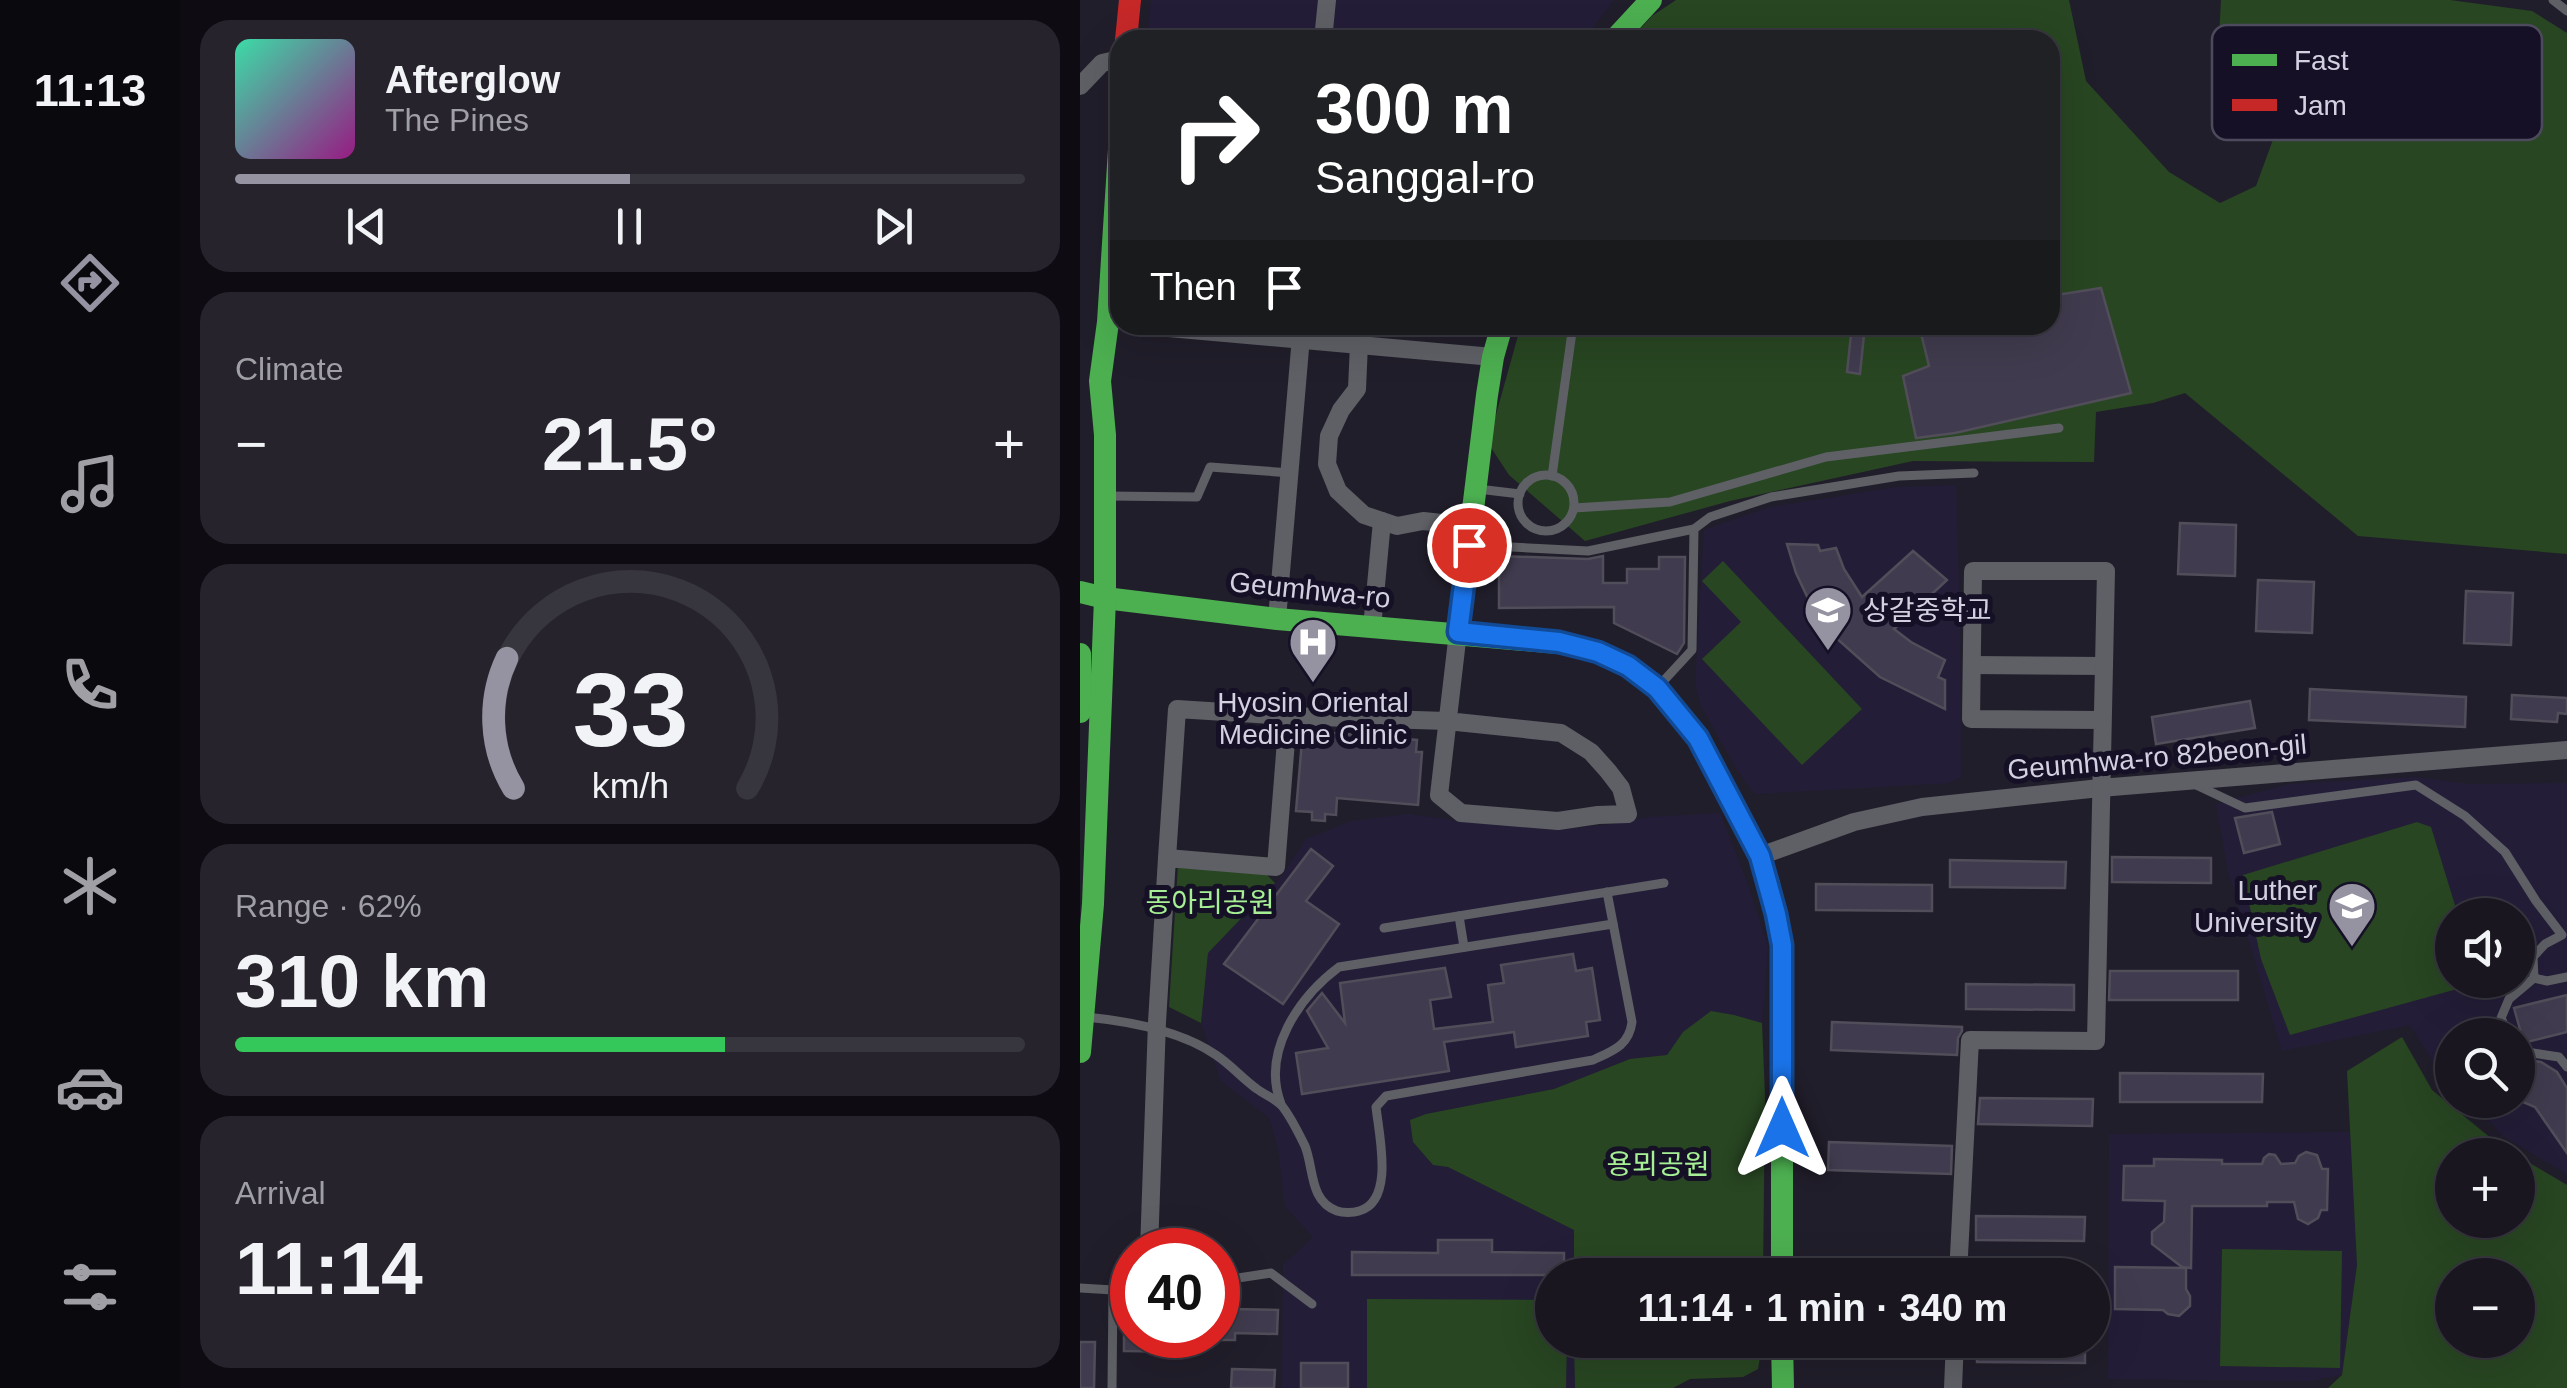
<!DOCTYPE html>
<html lang="en">
<head>
<meta charset="utf-8">
<style>
  body { margin:0; font-family:Arial,"Noto Sans KR",sans-serif; background:#26232d; color:#f1f3f6; height:100vh; display:flex; flex-direction:column; font-size:38px; white-space:nowrap }
  * { box-sizing:border-box; margin:0 }
  p { font-size:32px; color:#9f9fa5 }
  .icon { flex:none; width:55px; height:55px; fill:none; stroke:currentColor; stroke-width:2; stroke-linecap:round; stroke-linejoin:round }
  .map { position:relative; flex:1; overflow:hidden }
  .drawer { display:flex; flex-direction:column; gap:20px; padding:20px; background:#0e0c12; width:900px }
  .drawer>* { flex:none }
  .guide { position:absolute; left:30px; top:30px; width:950px; height:305px; border-radius:30px; box-shadow:0 10px 40px #0002,0 0 0 2px #37353e; background:#202124; color:#fff; overflow:hidden }
  .tools { position:absolute; left:1355px; top:898px; display:grid; gap:20px }
  .tools a { display:grid; place-items:center; width:100px; height:100px; border-radius:50%; background:#191620; box-shadow:0 10px 40px #0002,0 0 0 2px #37353e; font-size:50px }
  .speed { position:absolute; left:30px; top:1228px; display:flex; gap:20px; font-size:50px; font-weight:700; text-align:center }
  .speed>* { display:grid; place-content:center; width:130px; height:130px; border-radius:50%; background:#191620; box-shadow:0 10px 40px #0002,0 0 0 2px #37353e; line-height:1 }
  .speed .limit { border:15px solid #d22; background:#fff; color:#111 }
  .pin { position:absolute; display:grid; place-items:center; width:85px; height:85px; color:#fff; margin:-42px; border:5px solid #fff; border-radius:50%; box-shadow:0 2px 10px #0007 }
  .me { position:absolute; width:110px; margin:-55px; rotate:0deg; stroke-linejoin:round; filter:drop-shadow(0 0 8px #0008) }
  .turn { display:flex; align-items:center; gap:35px; height:210px; padding:0 40px; font-size:45px }
  .turn .icon { width:130px; height:130px; stroke-width:2.5 }
  .turn b { display:block; font-size:70px; line-height:85px }
  .then { display:flex; align-items:center; height:95px; padding:0 40px; background:#0003; gap:20px; font-size:38px }
  .big { font-size:75px; font-weight:700; line-height:1.1 }
  .drawer .tile { flex:1; display:flex; flex-direction:column; justify-content:center; gap:15px; min-width:0; padding:0 35px; border-radius:30px; background:#26232d }
  .drawer .dial { align-items:center; gap:0 }
  .dial svg { height:260px; overflow:visible; fill:none; stroke:#37353e; stroke-width:7; stroke-linecap:round; text-anchor:middle }
  .dial text { fill:#f1f3f6; stroke:none }
  .song { display:flex; align-items:center; gap:30px }
  .cover { width:120px; height:120px; border-radius:15px; background:linear-gradient(135deg,hsl(160 70% 55%),hsl(310 70% 35%)) }
  .played { height:10px; border-radius:5px; background:linear-gradient(90deg,#9592a1 50%,#37353e 50%) }
  .keys { display:flex; justify-content:space-around; direction:ltr }
  .heat { display:flex; justify-content:space-between; align-items:center; font-size:55px; direction:ltr }
  .charge { height:15px; border-radius:8px; background:linear-gradient(90deg,#34c759 62%,#37353e 0) }
  .trip { position:absolute; left:455px; top:1258px; width:575px; height:100px; border-radius:50px; background:#191620; box-shadow:0 10px 40px #0002,0 0 0 2px #37353e; font-weight:700; line-height:100px; text-align:center }
  main { display:flex; flex:1; min-height:0 }
  .tab-bar { display:flex; flex-direction:column; width:180px; justify-content:space-around; align-items:center; background:#0a090d; color:#9f9fa5 }
  .tab-bar .icon { width:70px; height:70px }
  .tab-bar .active { color:#9592a1 }
  .tab-bar b { font-size:45px; color:#f1f3f6 }
  .map>svg:first-child { display:block }
</style>
</head>
<body>
<main>
<nav class="tab-bar">
<b>11:13</b>
<svg class="icon active" aria-label="directions" viewBox="0 0 24 24"><path d="M12 3l9 9-9 9-9-9zM9 14v-3h6M13 9l2 2-2 2"/></svg>
<svg class="icon" aria-label="music" viewBox="0 0 24 24"><path d="M9 18V5l10-2v13"/><circle cx="6" cy="18" r="3"/><circle cx="16" cy="16" r="3"/></svg>
<svg class="icon" aria-label="phone" viewBox="0 0 24 24"><path d="M5 4h4l2 5-3 2q2 4 5 5l2-3 5 2v4C11 20 4 13 5 4z"/></svg>
<svg class="icon" aria-label="climate" viewBox="0 0 24 24"><path d="M12 3v18M4 7l16 10M4 17L20 7"/></svg>
<svg class="icon" aria-label="car" viewBox="0 0 24 24"><path d="M5 17H2v-5l4-1 3-4h7l3 4 3 1v5h-3M9 17h6M6 11h13"/><circle cx="7" cy="17" r="2"/><circle cx="17" cy="17" r="2"/></svg>
<svg class="icon" aria-label="filters" viewBox="0 0 24 24"><path d="M4 7h16M4 17h16"/><circle cx="9" cy="7" r="2"/><circle cx="15" cy="17" r="2"/></svg>
</nav>
<section class="drawer">
<div class="tile">
<div class="song"><i class="cover"></i><div><b>Afterglow</b><p>The Pines</p></div></div>
<div class="played"></div>
<div class="keys"><svg class="icon" aria-label="previous" viewBox="0 0 24 24"><path d="M18 5L8 12l10 7zM5 5v14"/></svg><svg class="icon" aria-label="pause" viewBox="0 0 24 24"><path d="M8 5v14M16 5v14"/></svg><svg class="icon" aria-label="next" viewBox="0 0 24 24"><path d="M6 5l10 7-10 7zM19 5v14"/></svg></div>
</div>
<div class="tile"><p>Climate</p>
<div class="heat"><a>−</a><b class="big">21.5°</b><a>+</a></div>
</div>
<div class="tile dial"><svg viewBox="0 0 100 80">
<path d="M14 69A42 42 0 1 1 86 69"/>
<path d="M14 69A42 42 0 0 1 12 29" stroke="#9592a1"/>
<text x="50" y="56" font-size="32" font-weight="700">33</text>
<text x="50" y="72" font-size="11">km/h</text>
</svg></div>
<div class="tile"><p>Range · 62%</p><b class="big">310 km</b><div class="charge"></div></div>
<div class="tile"><p>Arrival</p><b class="big">11:14</b></div>
</section>
<div class="map">
<svg width="1487" height="1388" viewBox="0 0 1487 1388">
  <rect width="100%" height="100%" fill="#211e2b"/>
  <g fill="#241d38" fill-rule="evenodd">
    <path d="M71,0H534L503,40H67Z"/>
    <path d="M876,485L880,620L881,777L869,783L675,794L657,770L621,706L615,684L624,530L690,507L817,487Z"/>
    <path d="M1335,777L1388,784L1487,783V1174L1423,1136L1406,1117L1383,1100H1438V1035H1372V1092L1330,1025L1202,1051L1148,871L1136,804L1209,784ZM1372,915H1438V980H1372Z"/>
    <path d="M640,813L667,882L688,946L682,1023L654,1015L603,1032L587,1055L550,1059L474,1089L346,1114L333,1142L353,1165L368,1167L494,1230V1275H472V1340H494L495,1388H202L203,1265L233,1237L205,1206L198,1148L189,1118L141,1081L121,1023L128,953L202,876L226,839L271,821L328,814L395,823L478,830L533,824L569,817Z"/>
    <path d="M1270,1132L1277,1265L1262,1375L1229,1381L1028,1379L1029,1134Z"/>
  </g>
  <g fill="#284622" fill-rule="evenodd">
    <path d="M596,0H989L1006,81L1089,172L1140,203L1176,186L1194,137L1137,75L1141,0H1370L1452,11L1487,33V554L1278,536L1105,393L1073,403L1016,412L1014,462L833,461L650,501L505,541L429,475L408,443L441,325H970V40H550L572,16Z"/>
    <path d="M643,561L782,709L722,765L622,659L661,622L622,581Z"/>
    <path d="M1337,822L1351,827L1378,915H1372V980H1398L1399,983L1210,1035L1181,959L1163,875Z"/>
    <path d="M98,865L186,874L195,883L128,953L121,1023L89,1007Z"/>
    <path d="M631,1011L654,1015L682,1023L685,1096L683,1275H494V1230L368,1167L353,1165L333,1142L330,1120L346,1114L474,1089L550,1059L587,1055L603,1032Z"/>
    <path d="M1322,1037L1352,1090L1423,1148L1436,1155H1372V1220H1438V1156L1487,1185V1388H1248L1262,1375L1277,1265L1267,1071ZM1372,1275H1438V1340H1372Z"/>
    <path d="M1142,1249L1262,1251L1260,1368L1140,1366Z"/>
    <path d="M287,1299L472,1300V1340H487L486,1388H287Z"/>
    <path d="M494,1340H683L678,1369L663,1377L610,1379L593,1388H495Z"/>
  </g>
  <g fill="#403b4e" stroke="#514e5a" stroke-width="2.5">
    <path d="M1021,288L1051,393L875,433L836,438L823,376L849,366L839,325H970V296Z"/>
    <path d="M772,325H785L780,374L767,372Z"/>
    <path d="M1100,523L1156,525L1155,576L1098,574Z"/>
    <path d="M707,544L738,545L740,551L756,548L764,569L782,597L833,551L867,580L814,629L831,642L865,660L858,677L865,680V709L800,677L755,637L734,611L716,573Z"/>
    <path d="M419,556L508,559L523,556V583H547V569H579V557H605L604,643L597,654L534,623V607L419,608Z"/>
    <path d="M1178,580L1234,582L1232,633L1176,631Z"/>
    <path d="M1386,591L1433,593L1431,645L1384,643Z"/>
    <path d="M1230,689L1386,697L1385,727L1229,720Z"/>
    <path d="M1432,695L1487,698V714L1478,713L1477,722L1431,719Z"/>
    <path d="M1170,701L1175,728L1076,744L1072,717Z"/>
    <path d="M228,731L337,740L336,752H342L338,805L257,798L256,815L245,814V821L232,820V812L216,811L222,741L227,742Z"/>
    <path d="M1192,812L1200,844L1164,853L1155,818Z"/>
    <path d="M231,849L253,866L226,901L259,924L203,1004L144,964Z"/>
    <path d="M1032,857L1131,858V883L1032,882Z"/>
    <path d="M870,860L986,862L985,888L870,887Z"/>
    <path d="M736,884L852,885V911L736,910Z"/>
    <path d="M493,954L496,971L512,968L520,1020L506,1022L508,1036L436,1047L434,1032L364,1042L369,1071L222,1094L216,1053L248,1048L227,1011L242,993L265,1023L260,983L365,968L371,997L350,1000L354,1029L413,1022L408,985L424,983L421,965Z"/>
    <path d="M1030,971H1158V1000H1029Z"/>
    <path d="M886,984L994,985V1010L886,1009Z"/>
    <path d="M1487,995V1032L1447,1042L1443,1040L1434,1008Z"/>
    <path d="M752,1022L882,1027V1031L878,1038L877,1055L751,1050Z"/>
    <path d="M1438,1058L1449,1064L1448,1060L1461,1062L1477,1072L1487,1088V1153L1455,1107L1438,1100Z"/>
    <path d="M1040,1073L1183,1074L1182,1102H1040Z"/>
    <path d="M900,1098L1013,1099L1012,1126L898,1124Z"/>
    <path d="M749,1142L872,1146L871,1174L748,1170Z"/>
    <path d="M1226,1152L1237,1155L1242,1169H1248L1247,1210H1241L1238,1218L1228,1224L1218,1219L1214,1202H1187V1206H1112L1111,1268L1102,1267L1072,1244V1232L1084,1222L1085,1201L1043,1200L1044,1166H1074V1159L1142,1160V1164H1182L1184,1158L1189,1154L1195,1155L1201,1164L1215,1163L1219,1156Z"/>
    <path d="M896,1216L1005,1217L1004,1241L896,1240Z"/>
    <path d="M358,1240H412V1252L484,1253V1275H272V1252L358,1253Z"/>
    <path d="M1035,1267L1106,1268V1289L1110,1296V1306L1099,1316L1088,1314L1083,1310L1035,1309Z"/>
    <path d="M152,1309L198,1310L197,1334L155,1333V1340H138V1318H152Z"/>
    <path d="M44,1335H119L118,1352L44,1351Z"/>
    <path d="M897,1340H1005V1363L897,1362Z"/>
    <path d="M0,1342H15L14,1388H0Z"/>
    <rect x="221" y="1363" width="47" height="25"/>
    <path d="M152,1369L195,1370L194,1388H151Z"/>
  </g>
  <g fill="none" stroke-linecap="round" stroke-linejoin="round">
    <g stroke="#5e6066" stroke-width="9">
      <path d="M1473,0L1487,11"/>
      <circle cx="466" cy="503" r="28"/>
      <path d="M472,476L493,325"/>
      <path d="M398,489L440,494"/>
      <path d="M27,496L117,497L130,467L211,473"/>
      <path d="M494,508L590,502L746,457L979,428"/>
      <path d="M394,545L508,551L614,529L630,517L691,497L819,476L894,473"/>
      <path d="M577,688L612,650L614,529"/>
      <path d="M1114,784L1165,808L1336,785L1385,816L1425,852L1456,901L1482,935L1465,944L1453,957L1454,978L1429,999L1421,1018L1429,1035"/>
      <path d="M379,916L384,947"/>
      <path d="M304,928L584,883"/>
      <path d="M1454,978L1467,981L1487,977"/>
      <path d="M6,1017C47,1021 101,1031 136,1055C151,1065 163,1079 177,1089C185,1095 196,1099 202,1106C211,1117 219,1134 225,1146C234,1168 229,1201 257,1211C263,1213 273,1213 279,1211C315,1201 299,1135 296,1107L306,1096L513,1060C532,1051 549,1046 552,1022L527,892"/>
      <path d="M1438,1047L1453,1053L1479,1057L1487,1067"/>
      <path d="M201,1104C181,1052 219,997 259,967L533,924"/>
      <path d="M138,1281L191,1273L232,1304"/>
      <path d="M0,1288L33,1290L52,1287"/>
      <path d="M32,1388L33,1290"/>
    </g>
    <g stroke="#5e6066" stroke-width="18">
      <path d="M243,40L247,0"/>
      <path d="M0,86L22,63L40,59"/>
      <path d="M55,325L413,357"/>
      <path d="M279,344L277,389L261,410L249,436L247,464L258,491L284,515L317,526L343,521L391,526"/>
      <path d="M197,619L222,325"/>
      <path d="M292,628L302,521"/>
      <path d="M892,665L1024,666"/>
      <path d="M680,856L774,822L842,807L1020,788L1487,750"/>
      <path d="M87,858L97,709L208,716L367,721L481,733L511,752L528,771L541,788L548,814L518,815L478,821L381,813L359,795L378,632"/>
      <path d="M69,1250L77,1022L87,858L196,867L208,716"/>
      <path d="M878,1275L890,1040L1016,1041L1026,571H893L891,719L1022,720"/>
      <path d="M873,1388L875,1340"/>
    </g>
    <g stroke="#4caf50" stroke-width="22">
      <path d="M534,40L571,0"/>
      <path d="M0,592L25,598L197,619L479,643L518,652L548,665L577,688L618,738L680,856L689,884L702,945V1275"/>
      <path d="M378,632L407,395L413,357L422,325"/>
      <path d="M0,654V712"/>
      <path d="M0,1052L13,904L25,598V435L20,381L28,322L40,134"/>
      <path d="M702,1340L703,1388"/>
    </g>
    <path stroke="#c62828" stroke-width="22" d="M46,40L50,0"/>
  </g>
  <g fill="none" stroke-linecap="round" stroke-linejoin="round">
    <g stroke="#114b97" stroke-width="25">
      <path id="route" d="M389,545L378,632L479,642L518,652L548,666L577,688L618,738L680,856L696,914L702,945V1128"/>
    </g>
    <use href="#route" stroke="#1a73e8" stroke-width="18"/>
  </g>
  <defs>
    <g id="school-pin" transform="scale(2.5)"><path d="M0 17L-7.5 6A9.5 9.5 0 1 1 7.5 6Z" fill="#9592a1" stroke="#151026"/><path d="M0-5L7-2L0 1L-7-2ZM-4 1L0 2.5L4 1V4Q0 6-4 4Z" fill="#fff"/></g>
    <g id="hospital-pin" transform="scale(2.5)"><path d="M0 17L-7.5 6A9.5 9.5 0 1 1 7.5 6Z" fill="#9592a1" stroke="#151026"/><path d="M-5-5h3v3.5h4V-5h3V5h-3V1.5h-4V5h-3Z" fill="#fff"/></g>
    <g id="university-pin" transform="scale(2.5)"><path d="M0 17L-7.5 6A9.5 9.5 0 1 1 7.5 6Z" fill="#9592a1" stroke="#151026"/><path d="M0-5L7-2L0 1L-7-2ZM-4 1L0 2.5L4 1V4Q0 6-4 4Z" fill="#fff"/></g>
  </defs>
  <g fill-rule="evenodd">
    <use href="#school-pin" x="748" y="610"/>
    <use href="#hospital-pin" x="233" y="642"/>
    <use href="#university-pin" x="1272" y="906"/>
  </g>
  <g text-anchor="middle" dominant-baseline="central" stroke-width="10" stroke-linejoin="round" paint-order="stroke">
    <g font-size="28" fill="#d3d0e0" stroke="#151026">
      <text transform="translate(230 590) rotate(6)">Geumhwa-ro</text>
      <text transform="translate(1077 757) rotate(-5)">Geumhwa-ro 82beon-gil</text>
    </g>
    <g font-size="28" fill="#d3d0e0" stroke="#151026" text-anchor="start">
      <text x="783" y="610">상갈중학교</text>
      <text x="233" y="702" text-anchor="middle">Hyosin Oriental<tspan x="233" dy="32">Medicine Clinic</tspan></text>
      <text x="1237" y="890" text-anchor="end">Luther<tspan x="1237" dy="32">University</tspan></text>
    </g>
    <g font-size="28" fill="#a6ef94" stroke="#151026">
      <text x="130" y="902">동아리공원</text>
      <text x="578" y="1164">용뫼공원</text>
    </g>
  </g>
  <rect x="1132" y="25" width="330" height="115" rx="15" fill="#151026" stroke="#4e4a5e" stroke-width="2.5"/>
  <rect x="1152" y="54" width="45" height="12" fill="#4caf50"/>
  <rect x="1152" y="99" width="45" height="12" fill="#c62828"/>
  <g font-size="28" fill="#d3d0e0">
    <text x="1214" y="70">Fast</text>
    <text x="1214" y="115">Jam</text>
  </g>
</svg>
<div class="tools">
<a><svg class="icon" aria-label="sound" viewBox="0 0 24 24"><path d="M4 9h4l5-4v14l-5-4H4zM17 9q2 3 0 6"/></svg></a>
<a><svg class="icon" aria-label="search" viewBox="0 0 24 24"><circle cx="10" cy="10" r="6"/><path d="M15 15l6 6"/></svg></a>
<a>+</a>
<a>−</a>
</div>
<div class="speed"><div class="limit">40</div></div>
<div class="pin" style="left:389px;top:545px;background:#d93025"><svg class="icon" aria-label="arrive" viewBox="0 0 24 24"><path d="M6 21V4h12l-3 4 3 4H6"/></svg></div>
<svg class="me" style="left:702px;top:1128px" viewBox="-20 -20 40 40"><path d="M0-17L14 15 0 8-14 15z" fill="#1a73e8" stroke="#fff" stroke-width="4"/></svg>
<div class="trip">11:14 · 1 min · 340 m</div>
<div class="guide">
<div class="turn"><svg class="icon" aria-label="right" viewBox="0 0 24 24"><path d="M7 20v-9h11M14 6l5 5-5 5"/></svg><div><b>300 m</b>Sanggal-ro</div></div>
<div class="then">Then<svg class="icon" aria-label="arrive" viewBox="0 0 24 24"><path d="M6 21V4h12l-3 4 3 4H6"/></svg></div>
</div>
</div>
</main>
</body>
</html>
